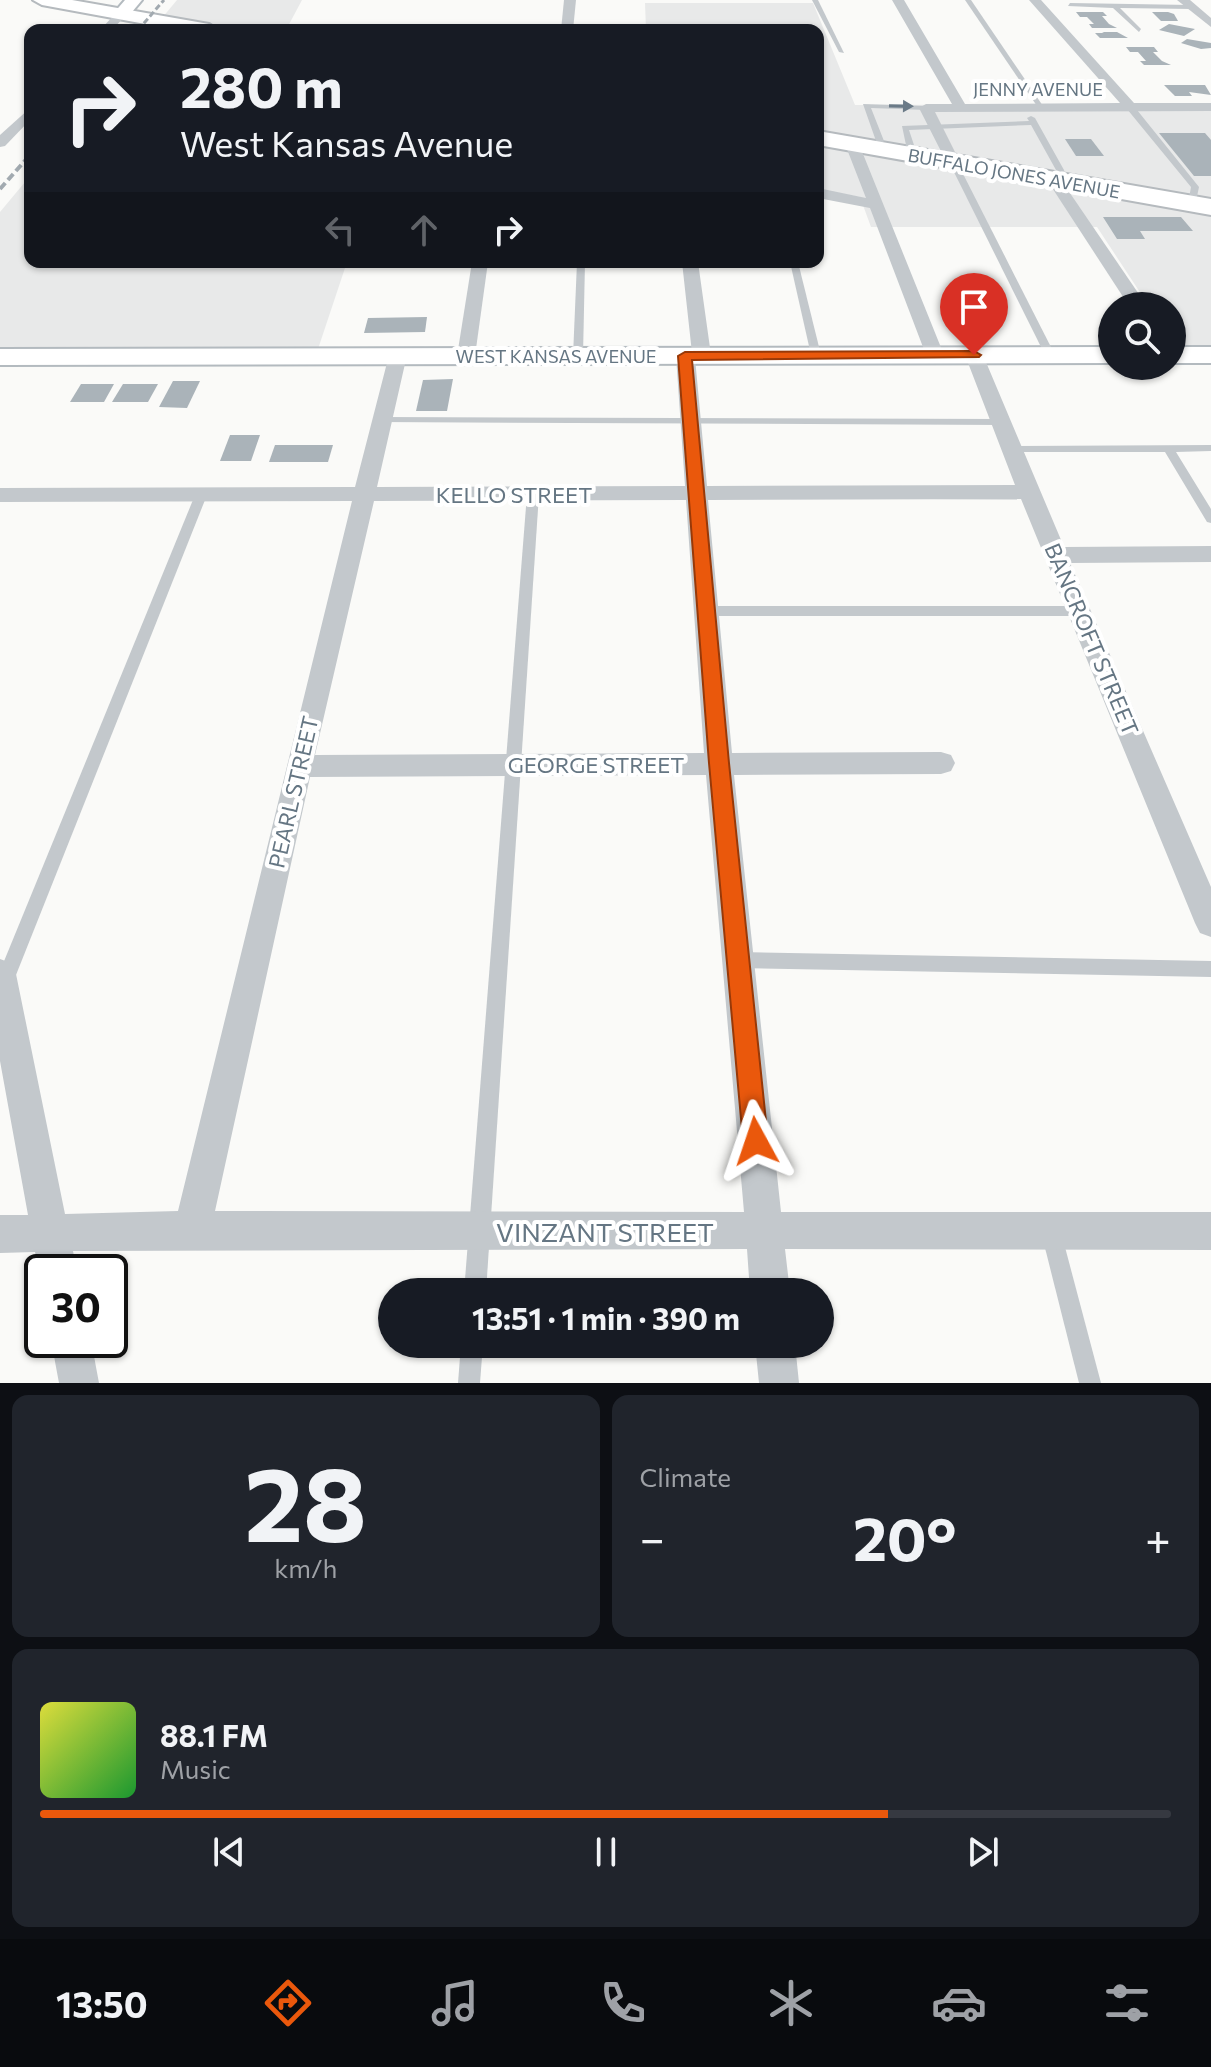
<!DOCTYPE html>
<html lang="en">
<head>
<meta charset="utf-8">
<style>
  body { margin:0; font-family:Commissioner,sans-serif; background:#20242c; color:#f1f3f6; height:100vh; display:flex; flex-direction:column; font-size:30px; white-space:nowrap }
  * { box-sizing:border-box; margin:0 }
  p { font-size:26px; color:#9ea1a6 }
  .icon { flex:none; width:44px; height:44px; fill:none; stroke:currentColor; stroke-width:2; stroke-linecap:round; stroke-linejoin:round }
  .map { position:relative; height:1383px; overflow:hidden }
  .drawer { display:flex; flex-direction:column; gap:12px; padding:12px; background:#0d0f14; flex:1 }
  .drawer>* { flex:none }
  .hud { position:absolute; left:24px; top:24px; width:800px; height:244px; border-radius:16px; box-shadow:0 2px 6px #0004; background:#171b24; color:#f1f3f6; overflow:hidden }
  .tools { position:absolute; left:1098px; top:292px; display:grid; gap:16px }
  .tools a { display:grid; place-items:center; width:88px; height:88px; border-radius:50%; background:#171b24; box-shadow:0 2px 6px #0004; font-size:40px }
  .speed { position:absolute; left:24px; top:1254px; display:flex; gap:16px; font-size:40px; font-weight:700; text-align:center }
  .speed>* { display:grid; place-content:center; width:104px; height:104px; border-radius:50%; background:#171b24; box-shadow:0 2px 6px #0004; line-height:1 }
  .speed .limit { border:4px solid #111; border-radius:12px; background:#fff; color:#111 }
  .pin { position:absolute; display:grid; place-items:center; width:68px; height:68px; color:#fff; margin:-82px -34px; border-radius:50% 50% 50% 0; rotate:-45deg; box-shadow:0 0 8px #0007 }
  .pin .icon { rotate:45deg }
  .me { position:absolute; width:88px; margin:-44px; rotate:355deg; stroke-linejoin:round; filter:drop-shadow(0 0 6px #0008) }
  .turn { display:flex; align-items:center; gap:28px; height:168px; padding:0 24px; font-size:36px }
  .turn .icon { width:104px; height:104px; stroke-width:2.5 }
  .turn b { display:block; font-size:56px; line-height:68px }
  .lanes { display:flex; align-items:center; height:76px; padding:0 24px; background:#0003; justify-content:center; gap:40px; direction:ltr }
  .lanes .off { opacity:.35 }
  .big { font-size:60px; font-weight:700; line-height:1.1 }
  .drawer .tile { flex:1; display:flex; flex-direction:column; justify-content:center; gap:12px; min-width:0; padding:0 28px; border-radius:16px; background:#20242c }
  .drawer .dial { align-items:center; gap:0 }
  .dial b { font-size:104px; line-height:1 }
  .song { display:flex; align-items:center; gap:24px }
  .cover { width:96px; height:96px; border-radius:12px; background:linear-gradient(135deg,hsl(60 70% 55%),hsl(130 70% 35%)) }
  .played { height:8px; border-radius:4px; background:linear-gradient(90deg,#ea580c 75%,#363941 75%) }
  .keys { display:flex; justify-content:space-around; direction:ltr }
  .heat { display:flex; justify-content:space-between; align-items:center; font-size:44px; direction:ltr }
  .drawer .tiles { flex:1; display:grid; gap:12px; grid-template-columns:1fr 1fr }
  .tile:last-child { grid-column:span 2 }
  .trip { position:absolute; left:378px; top:1278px; width:456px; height:80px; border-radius:40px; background:#171b24; box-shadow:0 2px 6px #0004; font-weight:700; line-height:80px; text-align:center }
  .dock { display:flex; height:128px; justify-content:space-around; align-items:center; background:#090b0e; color:#9ea1a6 }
  .dock .icon { width:56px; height:56px }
  .dock .selected { color:#ea580c }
  .dock b { font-size:36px; color:#f1f3f6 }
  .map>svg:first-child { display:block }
</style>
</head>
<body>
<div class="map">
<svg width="1211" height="1383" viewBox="0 0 1211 1383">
  <rect width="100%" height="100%" fill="#fafaf8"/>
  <g fill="#e8e9e9">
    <path d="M177,0H302L286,30H152Z"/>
    <path d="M645,3H813L855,105L1211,104V364H1188L1172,340V306H1149L1097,227H871L860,197L818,189V30H646Z"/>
    <path d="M30,176V262H347L318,349L0,350V212Z"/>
  </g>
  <g fill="#aab3b9">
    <path d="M1076,12H1103L1107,16H1102L1109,24L1117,28H1092L1089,24H1094L1087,17H1080Z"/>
    <path d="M1152,12H1168L1174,14L1178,21H1161Z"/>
    <path d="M1169,24L1195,29L1184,36L1159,30Z"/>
    <path d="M1102,32H1117L1128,38H1100L1095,33H1104Z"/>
    <path d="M1187,39L1211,43V48L1201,49L1181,43Z"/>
    <path d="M1126,47H1154L1158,52H1153L1162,61L1171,65H1144L1140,61H1146L1138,52H1130Z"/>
    <path d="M1164,85H1205L1211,95L1189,92L1192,96H1175Z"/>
    <path d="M1159,133H1205L1211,140V176H1194Z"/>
    <path d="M1065,139H1091L1104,156H1076Z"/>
    <path d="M1103,217H1181L1193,231H1140L1145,239H1117Z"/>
    <path d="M427,317L425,332L364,333L368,318Z"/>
    <path d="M453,379L447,411H416L423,380Z"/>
    <path d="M173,381H200L187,408L159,407Z"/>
    <path d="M81,384H114L104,402H70Z"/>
    <path d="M123,384H158L148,402H112Z"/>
    <path d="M230,435H260L251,461H220Z"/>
    <path d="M275,445H333L328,462H269Z"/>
  </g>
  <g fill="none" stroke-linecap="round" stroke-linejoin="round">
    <g stroke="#b3babf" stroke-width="4">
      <g id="secondary">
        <path d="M125,0H142L127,18H115L113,14Z"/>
        <path d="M1112,347V363L0,365V349Z"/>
        <rect x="1172" y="347" width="39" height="16"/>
      </g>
    </g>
    <g stroke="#b5babe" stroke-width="4">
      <g id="primary">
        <path d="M33,0H72L209,24L218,30H178L42,5Z"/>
        <path d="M818,131L1211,199V215L818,145Z"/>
      </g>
    </g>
    <g fill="#c3c8cc" fill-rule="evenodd">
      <path d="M812,0H818L844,53L839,52Z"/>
      <path d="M965,0H971L1045,109H1039Z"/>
      <path d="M1070,3L1191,5L1194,7L1191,9L1120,8L1141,29L1139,32L1113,8L1068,6Z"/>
      <path d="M863,104L926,106L930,108L926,110L871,108L884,141L876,150L872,148L876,141Z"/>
      <path d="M1127,105H1133L1199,187L1195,206L1188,204L1191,187L1127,109Z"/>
      <path d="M1031,116L1035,118L1064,170L1065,174L1057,182L1050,180L1057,173L1056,170L1031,125L909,130L914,145L908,155L901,153L906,145L902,126L1029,121L1027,118Z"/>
      <path d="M950,160L957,162L1055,355L1054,357L1045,355L949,162Z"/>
      <path d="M577,262H585L583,356L578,359L573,356Z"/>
      <path d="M790,262H798L821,355L820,357L811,355Z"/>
      <path d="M382,417L1001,419L1006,422L1001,425L378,422L377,420Z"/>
      <path d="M1211,445V451L1176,452L1211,509V523L1207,522L1165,452H1011L1005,449L1011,446Z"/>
      <path d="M533,490L539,494L486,1292H464L527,494Z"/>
      <path d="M201,491L207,495L14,980L11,986L5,988L0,986V971L195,495Z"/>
      <path d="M707,606H1080L1087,611L1080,616H707L700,611Z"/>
      <path d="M738,952L1211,961V977L738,968L732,966L729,960L732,954Z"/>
      <path d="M1051,1222L1058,1225L1061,1232L1101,1383H1079L1041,1232L1044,1225Z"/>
      <path d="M461,1344H483L480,1383H458Z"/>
    </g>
    <g fill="#c3c8cc" fill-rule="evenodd">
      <path d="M564,0H576L573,30H561Z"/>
      <path d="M892,0H904L965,104L1120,103L1029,0H1041L1134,103H1211V111L935,112L960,162L953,166L948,165L919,108L926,104H952Z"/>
      <path d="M1177,0H1190L1211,18V27Z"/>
      <path d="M117,12L127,14L112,30H100Z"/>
      <path d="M30,108V120L5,146L0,147V135Z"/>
      <path d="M852,140L859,144L944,355L942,359H928L926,355L870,208L818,198V188L866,198L845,144Z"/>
      <path d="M1054,176L1059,177L1147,306H1129L1047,180Z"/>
      <path d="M472,262H488L475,356L466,362L457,356Z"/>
      <path d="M682,262H698L711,355L702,361L695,358L707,486L1015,485L965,355L974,349L983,355L1064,547L1211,546V562L1070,563L1211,887V937L1200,933L1195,923L1021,499L708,500L732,753L941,752L951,755L955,763L951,771L941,774L734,775L781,1212H1211V1250L785,1249L790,1292H750L747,1249L73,1251L77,1272H42V1280L35,1252L0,1253V1215H28L0,1061V959L11,963L16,974L65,1214L178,1211L352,501L0,502V488L355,487L389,355L398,349L407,355L377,487L685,486L676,356L685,350L692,353ZM686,500L704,753L315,755L374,501ZM706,775L744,1212L215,1211L310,777Z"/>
      <path d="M51,1340H91L99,1383H59Z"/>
      <path d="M755,1344H795L799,1383H759Z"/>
    </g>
    <use href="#secondary" fill="#fff" fill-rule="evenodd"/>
    <use href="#primary" fill="#fff" fill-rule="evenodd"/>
    <path stroke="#a2aab0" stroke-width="3" stroke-dasharray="6 3" stroke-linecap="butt" d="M138,30L164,0"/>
    <path stroke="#a2aab0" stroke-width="4" stroke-dasharray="8 4" stroke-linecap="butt" d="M0,189L30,155"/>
  </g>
  <defs><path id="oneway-solid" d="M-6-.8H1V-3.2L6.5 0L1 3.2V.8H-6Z" transform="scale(2)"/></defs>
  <use fill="#6a7a87" href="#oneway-solid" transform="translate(901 106) rotate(1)"/>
  <path fill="#ea580c" stroke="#983908" stroke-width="2" d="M974,351L981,355L979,357L692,360L729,763L768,1141L764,1150L756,1154L747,1150L743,1141L709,763L678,356L685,352Z"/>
  <g text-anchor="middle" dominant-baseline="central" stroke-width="8" stroke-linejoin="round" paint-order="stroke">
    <g font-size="18" fill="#657683" stroke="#fff">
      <text x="1038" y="89">JENNY AVENUE</text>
      <text transform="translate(1014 173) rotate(10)">BUFFALO JONES AVENUE</text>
      <text x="556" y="356">WEST KANSAS AVENUE</text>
    </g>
    <g font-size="22" fill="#657683" stroke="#fff">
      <text x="514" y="494">KELLO STREET</text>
      <text transform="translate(1092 639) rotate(67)">BANCROFT STREET</text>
      <text x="596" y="764">GEORGE STREET</text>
      <text transform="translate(293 792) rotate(-77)">PEARL STREET</text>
    </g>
    <g font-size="26" fill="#657683" stroke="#fff">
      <text x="605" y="1231">VINZANT STREET</text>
    </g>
  </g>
</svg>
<div class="tools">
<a><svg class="icon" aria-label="search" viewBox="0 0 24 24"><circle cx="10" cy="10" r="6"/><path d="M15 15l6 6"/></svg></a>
</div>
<div class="speed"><div class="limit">30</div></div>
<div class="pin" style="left:974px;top:355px;background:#d93025"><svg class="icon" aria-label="arrive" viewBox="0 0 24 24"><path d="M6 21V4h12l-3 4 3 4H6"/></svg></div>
<svg class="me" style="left:756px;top:1141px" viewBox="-20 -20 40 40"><path d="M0-17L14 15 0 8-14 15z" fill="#ea580c" stroke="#fff" stroke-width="4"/></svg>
<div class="trip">13:51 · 1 min · 390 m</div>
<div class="hud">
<div class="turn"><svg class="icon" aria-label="right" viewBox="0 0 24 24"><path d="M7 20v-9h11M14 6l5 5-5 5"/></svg><div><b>280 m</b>West Kansas Avenue</div></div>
<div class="lanes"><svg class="icon off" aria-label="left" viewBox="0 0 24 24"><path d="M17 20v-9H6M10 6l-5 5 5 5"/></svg><svg class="icon off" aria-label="ahead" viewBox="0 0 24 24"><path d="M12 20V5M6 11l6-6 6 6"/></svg><svg class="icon" aria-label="right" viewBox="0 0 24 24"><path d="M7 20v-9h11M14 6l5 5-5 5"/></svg></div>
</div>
</div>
<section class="drawer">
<div class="tiles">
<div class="tile dial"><b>28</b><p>km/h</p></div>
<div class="tile"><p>Climate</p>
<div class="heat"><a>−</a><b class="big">20°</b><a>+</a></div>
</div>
<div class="tile">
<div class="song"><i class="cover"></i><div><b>88.1 FM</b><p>Music</p></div></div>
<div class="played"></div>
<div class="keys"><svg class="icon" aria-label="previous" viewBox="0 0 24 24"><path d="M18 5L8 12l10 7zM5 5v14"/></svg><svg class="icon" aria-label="pause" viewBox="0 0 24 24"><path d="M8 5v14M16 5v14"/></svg><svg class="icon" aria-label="next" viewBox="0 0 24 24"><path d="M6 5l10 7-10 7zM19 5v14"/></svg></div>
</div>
</div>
</section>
<nav class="dock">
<b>13:50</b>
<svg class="icon selected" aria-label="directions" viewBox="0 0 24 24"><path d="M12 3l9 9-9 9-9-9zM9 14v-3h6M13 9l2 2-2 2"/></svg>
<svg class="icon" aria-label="music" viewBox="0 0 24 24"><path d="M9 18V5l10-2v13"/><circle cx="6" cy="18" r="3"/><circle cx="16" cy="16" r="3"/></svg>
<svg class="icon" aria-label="phone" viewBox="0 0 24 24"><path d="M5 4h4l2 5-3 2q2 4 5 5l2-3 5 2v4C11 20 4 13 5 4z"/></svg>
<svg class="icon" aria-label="climate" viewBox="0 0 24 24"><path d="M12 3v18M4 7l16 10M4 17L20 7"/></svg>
<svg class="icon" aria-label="car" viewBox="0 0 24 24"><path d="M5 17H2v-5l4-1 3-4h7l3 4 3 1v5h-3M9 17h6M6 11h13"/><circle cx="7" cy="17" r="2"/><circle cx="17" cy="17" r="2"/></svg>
<svg class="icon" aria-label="filters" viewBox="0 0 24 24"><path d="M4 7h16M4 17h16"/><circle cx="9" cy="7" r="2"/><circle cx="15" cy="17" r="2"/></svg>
</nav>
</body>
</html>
